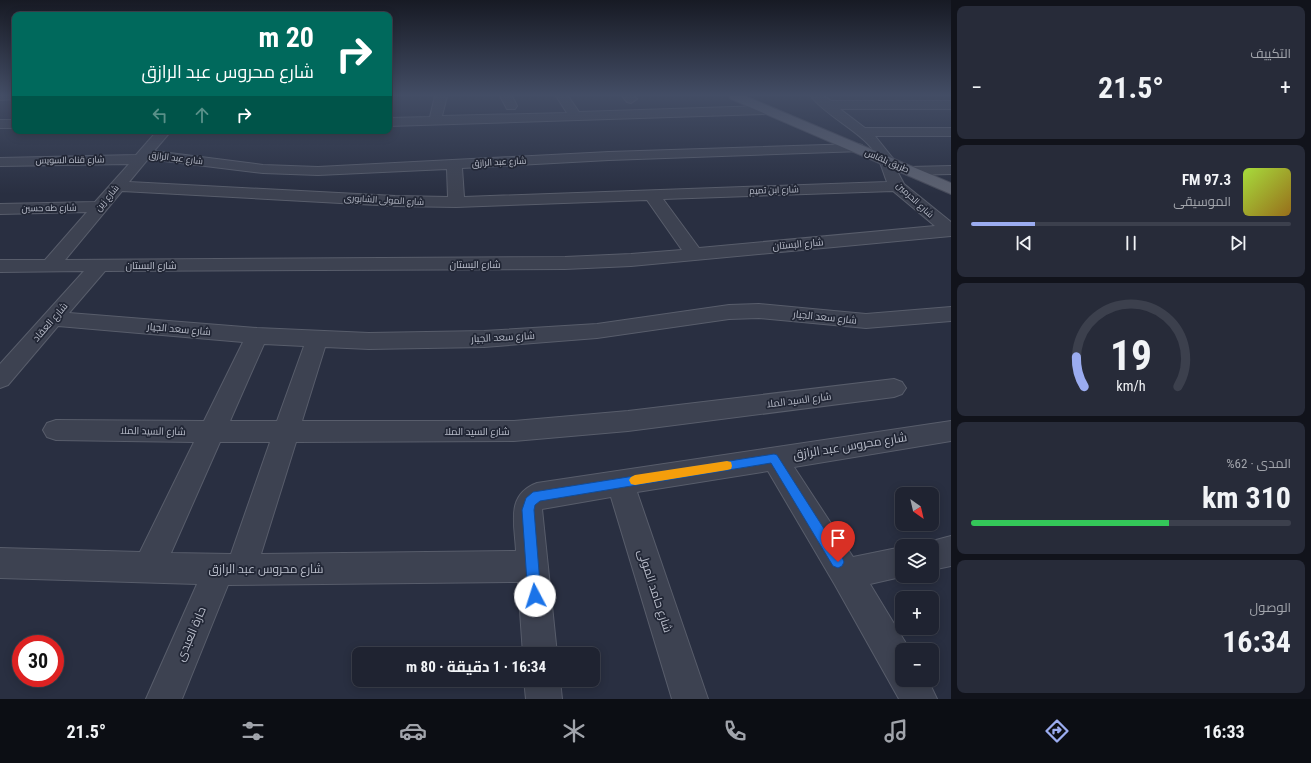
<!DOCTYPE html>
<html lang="ar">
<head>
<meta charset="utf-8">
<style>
  body { margin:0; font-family:"Roboto Condensed",Cairo,sans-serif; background:#272b39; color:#f1f3f6; direction:rtl; height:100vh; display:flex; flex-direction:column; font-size:15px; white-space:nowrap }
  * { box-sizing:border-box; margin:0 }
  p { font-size:13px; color:#a1a4ab }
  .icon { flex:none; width:22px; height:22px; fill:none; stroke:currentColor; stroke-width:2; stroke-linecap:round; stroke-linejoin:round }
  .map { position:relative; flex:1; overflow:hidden; direction:ltr }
  .panel { display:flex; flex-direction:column; gap:6px; padding:6px; background:#11131b; width:360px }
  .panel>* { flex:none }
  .hud { position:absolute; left:12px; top:12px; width:380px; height:122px; border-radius:8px; box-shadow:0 2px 10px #0003,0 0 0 1px #3c404d; direction:rtl; background:#00695c; color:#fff; overflow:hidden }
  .needle { width:26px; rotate:146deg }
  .tools { position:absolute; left:895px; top:487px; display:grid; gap:8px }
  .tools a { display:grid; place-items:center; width:44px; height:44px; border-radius:8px; background:#1f2331; box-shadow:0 2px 10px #0003,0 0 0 1px #3c404d; font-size:20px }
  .speed { position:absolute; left:12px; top:635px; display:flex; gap:8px; font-size:20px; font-weight:700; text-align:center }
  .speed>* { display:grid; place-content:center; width:52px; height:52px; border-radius:50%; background:#1f2331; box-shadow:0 2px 10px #0003,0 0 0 1px #3c404d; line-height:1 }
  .speed .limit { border:6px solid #d22; background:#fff; color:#111 }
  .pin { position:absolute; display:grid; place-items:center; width:34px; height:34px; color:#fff; margin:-41px -17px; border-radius:50% 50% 50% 0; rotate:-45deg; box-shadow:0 0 4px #0007 }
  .pin .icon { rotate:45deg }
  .me { position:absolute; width:44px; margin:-22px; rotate:355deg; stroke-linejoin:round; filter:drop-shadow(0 0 3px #0008) }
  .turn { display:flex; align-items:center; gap:14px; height:84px; padding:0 12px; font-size:18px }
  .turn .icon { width:52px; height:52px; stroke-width:2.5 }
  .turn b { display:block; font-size:28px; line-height:34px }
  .lanes { display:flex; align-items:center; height:38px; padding:0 12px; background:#0003; justify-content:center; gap:20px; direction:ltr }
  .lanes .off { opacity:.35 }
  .big { font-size:30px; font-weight:700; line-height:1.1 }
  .panel .tile { flex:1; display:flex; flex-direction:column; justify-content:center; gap:6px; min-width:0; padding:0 14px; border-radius:8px; background:#272b39 }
  .panel .dial { align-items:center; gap:0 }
  .dial svg { height:104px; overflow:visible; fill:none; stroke:#3c404d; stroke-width:7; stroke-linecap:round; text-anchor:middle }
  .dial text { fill:#f1f3f6; stroke:none }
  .song { display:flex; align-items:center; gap:12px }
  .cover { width:48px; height:48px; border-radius:6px; background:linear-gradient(135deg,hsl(80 70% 55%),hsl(40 70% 35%)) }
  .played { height:4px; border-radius:2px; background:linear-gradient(90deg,#9bacf0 20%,#3c404d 20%) }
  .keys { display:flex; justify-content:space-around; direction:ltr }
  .heat { display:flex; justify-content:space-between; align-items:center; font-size:22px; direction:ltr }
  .charge { height:6px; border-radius:3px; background:linear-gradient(90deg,#34c759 62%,#3c404d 0) }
  .trip { position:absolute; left:352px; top:647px; width:248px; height:40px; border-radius:8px; background:#1f2331; box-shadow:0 2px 10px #0003,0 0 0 1px #3c404d; font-weight:700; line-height:40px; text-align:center; direction:rtl }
  .tab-bar { display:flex; height:64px; justify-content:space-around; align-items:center; background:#0c0e14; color:#a1a4ab }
  .tab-bar .icon { width:28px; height:28px }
  .tab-bar .selected { color:#9bacf0 }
  .tab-bar b { font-size:18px; color:#f1f3f6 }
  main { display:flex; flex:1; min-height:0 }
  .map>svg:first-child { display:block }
</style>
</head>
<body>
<main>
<section class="panel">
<div class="tile"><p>التكييف</p>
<div class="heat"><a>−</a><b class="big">21.5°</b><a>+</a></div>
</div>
<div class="tile">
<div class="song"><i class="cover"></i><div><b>97.3 FM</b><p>الموسيقى</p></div></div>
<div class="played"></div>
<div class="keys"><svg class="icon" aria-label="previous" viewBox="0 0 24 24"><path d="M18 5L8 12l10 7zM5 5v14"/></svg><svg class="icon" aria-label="pause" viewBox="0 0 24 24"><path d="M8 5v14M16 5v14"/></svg><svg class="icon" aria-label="next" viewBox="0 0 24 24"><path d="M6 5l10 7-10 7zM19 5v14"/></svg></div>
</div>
<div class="tile dial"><svg viewBox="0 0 100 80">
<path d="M14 69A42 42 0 1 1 86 69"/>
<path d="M14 69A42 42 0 0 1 8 46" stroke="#9bacf0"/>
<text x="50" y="56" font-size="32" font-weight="700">19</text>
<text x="50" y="72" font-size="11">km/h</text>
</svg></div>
<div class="tile"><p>المدى · 62%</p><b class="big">310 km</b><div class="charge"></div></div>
<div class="tile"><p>الوصول</p><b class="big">16:34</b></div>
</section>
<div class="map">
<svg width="951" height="699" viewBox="0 0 951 699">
  <rect width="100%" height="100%" fill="#292f41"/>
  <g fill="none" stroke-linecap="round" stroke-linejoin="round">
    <g stroke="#585d6b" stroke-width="2">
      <g id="minor">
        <path d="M0,96H15V99L0,100Z"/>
        <path d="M435,96H447L442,116L567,113L556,96H568L579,112L767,106L773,110L767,114L389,126V118L430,117Z"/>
        <path d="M500,96H512L517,106L515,109H507Z"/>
        <path d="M622,96H635L637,99L631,103L627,102Z"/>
        <path d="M811,96H824L831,101H951V109H840L865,128H951V136H875L895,161L896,169L904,184L951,222V236L631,266L565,269L105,271L69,313L257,328L369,333L484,331L597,324L729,305L759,304L866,314L951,307V321L866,328L759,318L729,319L597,338L484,347L369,349L325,347L302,421H514L628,411L894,379L902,382L906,388L902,394L894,397L628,431L514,441L296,442L261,554L516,551C515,524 505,495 537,483L951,421V441L794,467L853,557L902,547V576H905L870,584L910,650H902V680H928L937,699H899L835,585L768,471L637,492L708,699H672L611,497L542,509L557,654H523L518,582L228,585L182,699H146L197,584L0,578V548L140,552L194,442L56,440L47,437L43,430L47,423L56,420L204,421L243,342L58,326L8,385L0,388V364L84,271L0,272V260H45L87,212L0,214V204L95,202L129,164L0,166V158L136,155L157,131H171L154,151L263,165L318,167L609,152L857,144L862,145L864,148L862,151L609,160L462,168L464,197L887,182C881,167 880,156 868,144C853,128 822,112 811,96ZM148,159L263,173L318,175L447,169L448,197L395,196L129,182ZM122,191L395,206L456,207L647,200L682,250L631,254L565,257L65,260ZM893,191L935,226L699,248L663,199ZM264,344L304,346L277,421H230ZM220,442H270L231,554L171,553Z"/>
        <rect x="0" y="120" width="15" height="8"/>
        <path d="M951,166V174L910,175L905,174L903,171L905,168L910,167Z"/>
        <path d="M951,536V566L932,570V546H921V544Z"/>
        <path d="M524,680H560L562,699H526Z"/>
      </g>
    </g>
    <g stroke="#474b5a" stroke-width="2">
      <path id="major" d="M729,96H745L951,183V194L731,99Z"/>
    </g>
    <use href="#minor" fill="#3d4251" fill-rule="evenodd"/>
    <use href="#major" fill="#5c6170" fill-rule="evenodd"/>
  </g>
  <linearGradient id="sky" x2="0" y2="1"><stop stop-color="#171a24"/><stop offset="0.49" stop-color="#434d65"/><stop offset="1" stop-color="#434d65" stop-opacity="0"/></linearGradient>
  <rect width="951" height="194" fill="url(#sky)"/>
  <path fill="#1a73e8" stroke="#114b97" d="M774,454L777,455L842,557L844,562L842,566L838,568L833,566L771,463L540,501L535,505L534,510L541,596L539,600L535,602L530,600L528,596L522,510L526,498L533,492Z"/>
  <path fill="#f59e0b" d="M727,461L731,462L732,466L731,469L727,470L635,485L631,484L629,480L631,477L635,475Z"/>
  <g text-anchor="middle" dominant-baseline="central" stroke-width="3.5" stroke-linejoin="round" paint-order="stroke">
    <g font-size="9" fill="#babecb" stroke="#222736">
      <text transform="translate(176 158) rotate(7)">شارع عبد الرازق</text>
      <text transform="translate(70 160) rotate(-1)">شارع قناه السويس</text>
      <text transform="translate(887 161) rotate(23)">طريق بلقاس</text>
      <text transform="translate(499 162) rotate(-3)">شارع عبد الرازق</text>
      <text transform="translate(774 190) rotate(-2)">شارع ابن تميم</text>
      <text transform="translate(107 198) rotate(-50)">شارع زين</text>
      <text transform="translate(384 200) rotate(3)">شارع المولى الشابورى</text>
      <text transform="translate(915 200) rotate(43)">شارع الحرمين</text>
      <text transform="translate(49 208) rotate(-1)">شارع طه حسين</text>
    </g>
    <g font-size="10" fill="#babecb" stroke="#222736">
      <text transform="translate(798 244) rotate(-5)">شارع البستان</text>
      <text x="475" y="264">شارع البستان</text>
      <text x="151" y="265">شارع البستان</text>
      <text transform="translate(825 317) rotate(6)">شارع سعد الجيار</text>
      <text transform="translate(50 322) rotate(-49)">شارع العقاد</text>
      <text transform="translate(179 329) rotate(5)">شارع سعد الجيار</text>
      <text transform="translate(503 337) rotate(-3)">شارع سعد الجيار</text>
      <text transform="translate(799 400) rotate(-7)">شارع السيد الملا</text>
      <text transform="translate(153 431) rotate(1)">شارع السيد الملا</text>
      <text x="477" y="431">شارع السيد الملا</text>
    </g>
    <g font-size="12" fill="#babecb" stroke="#222736">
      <text transform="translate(850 446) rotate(-9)">شارع محروس عبد الرازق</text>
      <text x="266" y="569">شارع محروس عبد الرازق</text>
      <text transform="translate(655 591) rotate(72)">شارع حامد المولى</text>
      <text transform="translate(191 634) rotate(-67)">حارة العبدى</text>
    </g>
  </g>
</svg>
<div class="tools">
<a><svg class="needle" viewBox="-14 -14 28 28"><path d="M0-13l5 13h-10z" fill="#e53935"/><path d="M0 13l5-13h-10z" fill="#a1a4ab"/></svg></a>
<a><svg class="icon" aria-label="layers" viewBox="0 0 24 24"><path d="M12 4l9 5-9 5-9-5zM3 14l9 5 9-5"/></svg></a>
<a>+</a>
<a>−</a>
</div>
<div class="speed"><div class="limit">30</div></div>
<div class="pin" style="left:838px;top:562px;background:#d93025"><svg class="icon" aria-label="arrive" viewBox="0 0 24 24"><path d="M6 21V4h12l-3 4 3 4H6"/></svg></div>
<svg class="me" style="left:535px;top:596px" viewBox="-20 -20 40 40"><circle r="19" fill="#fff"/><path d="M0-13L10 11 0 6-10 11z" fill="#1a73e8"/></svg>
<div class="trip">16:34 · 1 دقيقة · 80 m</div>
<div class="hud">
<div class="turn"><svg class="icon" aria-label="right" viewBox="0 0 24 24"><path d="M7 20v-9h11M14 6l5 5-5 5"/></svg><div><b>20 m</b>شارع محروس عبد الرازق</div></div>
<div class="lanes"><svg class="icon off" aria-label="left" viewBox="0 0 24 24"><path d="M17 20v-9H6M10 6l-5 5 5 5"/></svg><svg class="icon off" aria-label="ahead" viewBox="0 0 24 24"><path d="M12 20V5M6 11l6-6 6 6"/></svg><svg class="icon" aria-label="right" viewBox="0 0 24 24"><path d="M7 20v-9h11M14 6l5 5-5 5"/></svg></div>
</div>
</div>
</main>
<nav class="tab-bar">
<b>16:33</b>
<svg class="icon selected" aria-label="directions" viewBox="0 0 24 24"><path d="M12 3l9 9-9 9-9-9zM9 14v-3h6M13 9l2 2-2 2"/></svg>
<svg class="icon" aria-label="music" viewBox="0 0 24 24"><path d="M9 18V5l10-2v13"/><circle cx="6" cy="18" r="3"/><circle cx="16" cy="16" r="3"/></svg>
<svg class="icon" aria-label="phone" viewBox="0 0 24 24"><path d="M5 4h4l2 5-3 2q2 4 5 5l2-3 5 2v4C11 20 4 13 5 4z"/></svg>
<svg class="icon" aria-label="climate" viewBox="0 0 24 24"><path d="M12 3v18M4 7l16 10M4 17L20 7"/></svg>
<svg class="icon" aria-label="car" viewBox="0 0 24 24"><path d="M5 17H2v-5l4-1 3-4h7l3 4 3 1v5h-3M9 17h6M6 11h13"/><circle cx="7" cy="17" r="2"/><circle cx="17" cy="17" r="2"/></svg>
<svg class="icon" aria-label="filters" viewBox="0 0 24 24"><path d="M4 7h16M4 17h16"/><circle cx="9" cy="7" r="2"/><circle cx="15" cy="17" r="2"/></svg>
<b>21.5°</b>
</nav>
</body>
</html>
